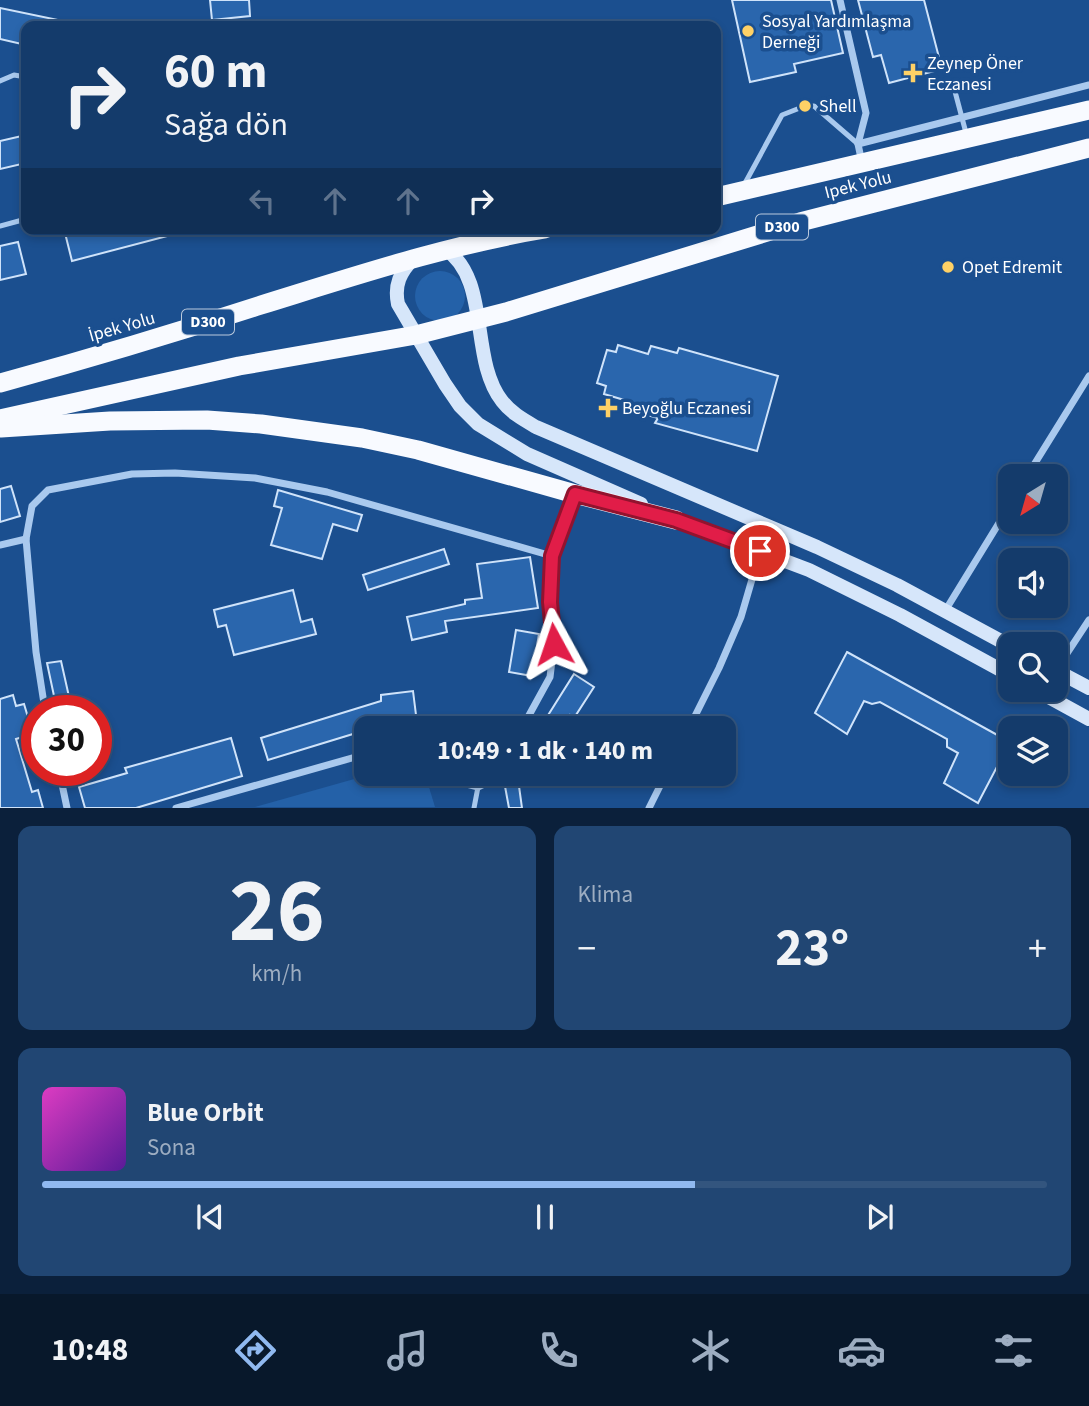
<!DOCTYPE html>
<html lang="tr">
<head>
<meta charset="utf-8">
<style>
  body { margin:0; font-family:"Source Sans 3",sans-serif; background:#214673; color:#f1f3f6; height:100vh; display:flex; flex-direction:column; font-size:26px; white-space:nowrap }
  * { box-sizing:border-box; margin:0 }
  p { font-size:23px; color:#9dadc1 }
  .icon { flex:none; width:38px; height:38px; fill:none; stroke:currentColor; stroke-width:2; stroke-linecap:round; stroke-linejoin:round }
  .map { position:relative; height:808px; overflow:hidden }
  .details { display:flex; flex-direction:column; gap:18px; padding:18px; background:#0b203b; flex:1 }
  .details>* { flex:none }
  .banner { position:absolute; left:21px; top:21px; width:700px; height:214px; border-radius:14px; box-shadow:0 4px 10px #0003,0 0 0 2px #33557e; background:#143b6b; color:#f1f3f6; overflow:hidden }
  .needle { width:46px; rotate:217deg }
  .tools { position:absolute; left:998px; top:464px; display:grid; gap:14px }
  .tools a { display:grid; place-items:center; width:70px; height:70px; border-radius:14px; background:#143b6b; box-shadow:0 4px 10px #0003,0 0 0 2px #33557e; font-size:35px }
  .speed { position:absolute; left:21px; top:695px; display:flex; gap:14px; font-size:35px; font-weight:700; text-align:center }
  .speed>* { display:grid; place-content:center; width:91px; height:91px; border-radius:50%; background:#143b6b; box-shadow:0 4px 10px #0003,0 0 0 2px #33557e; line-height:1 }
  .speed .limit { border:10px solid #d22; background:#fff; color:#111 }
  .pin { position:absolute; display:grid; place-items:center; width:60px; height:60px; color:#fff; margin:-30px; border:4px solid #fff; border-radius:50%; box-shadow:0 2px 7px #0007 }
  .me { position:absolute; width:77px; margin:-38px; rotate:355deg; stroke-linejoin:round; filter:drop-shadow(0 0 5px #0008) }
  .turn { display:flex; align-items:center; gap:24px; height:147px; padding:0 28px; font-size:32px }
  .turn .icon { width:91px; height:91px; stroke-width:2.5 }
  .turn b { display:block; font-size:49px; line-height:60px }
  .lanes { display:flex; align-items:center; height:66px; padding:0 28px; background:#0003; justify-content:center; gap:35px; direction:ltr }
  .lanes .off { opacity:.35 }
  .big { font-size:52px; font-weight:700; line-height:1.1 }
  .details .widget { flex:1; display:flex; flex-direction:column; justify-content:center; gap:10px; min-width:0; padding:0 24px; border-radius:14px; background:#214673 }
  .details .dial { align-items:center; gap:0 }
  .dial b { font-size:91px; line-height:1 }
  .song { display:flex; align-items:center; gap:21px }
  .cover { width:84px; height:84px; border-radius:10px; background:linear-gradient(135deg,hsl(310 70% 55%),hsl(270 70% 35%)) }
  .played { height:7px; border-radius:4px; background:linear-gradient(90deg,#90b9f0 65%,#33557e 65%) }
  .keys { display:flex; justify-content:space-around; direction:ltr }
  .heat { display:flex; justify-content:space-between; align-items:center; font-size:38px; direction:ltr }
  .details .tiles { flex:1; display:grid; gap:18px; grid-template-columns:1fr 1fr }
  .widget:last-child { grid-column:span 2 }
  .trip { position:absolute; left:354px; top:716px; width:382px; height:70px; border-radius:14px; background:#143b6b; box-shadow:0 4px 10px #0003,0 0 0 2px #33557e; font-weight:700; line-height:70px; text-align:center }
  .menu { display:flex; height:112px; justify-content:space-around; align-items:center; background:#08182b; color:#9dadc1 }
  .menu .icon { width:49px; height:49px }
  .menu .active { color:#90b9f0 }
  .menu b { font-size:32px; color:#f1f3f6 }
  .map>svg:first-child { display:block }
</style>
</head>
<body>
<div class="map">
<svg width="1089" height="808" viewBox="0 0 1089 808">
  <rect width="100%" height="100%" fill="#1b4f8f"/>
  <g fill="#2461a8">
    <circle cx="440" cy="296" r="25"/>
    <path d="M372,774H425L435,807H255Z"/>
  </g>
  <g fill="#2a66ad" stroke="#cfe3fa" stroke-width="2">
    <path d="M210,0H249L250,16L212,20Z"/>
    <path d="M732,0H831L843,53L794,64L796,72L750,82Z"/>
    <path d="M858,0H924L942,69L889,83L881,55L873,57Z"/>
    <path d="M0,8L58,20L57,26H26V45L0,39Z"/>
    <path d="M26,135V163L0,169V141Z"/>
    <path d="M64,229H175V234L72,261Z"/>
    <path d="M18,242L26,274L0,280V246Z"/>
    <path d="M618,345L648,354L651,346L677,353L679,348L778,376L757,451L655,423L658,418L629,410L631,402L604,394L606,386L597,383L607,350L616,352Z"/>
    <path d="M11,486L20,516L0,522V489Z"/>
    <path d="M278,490L362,515L357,531L333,524L322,559L271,545L282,508L274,506Z"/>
    <path d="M444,549L449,564L368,590L363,575Z"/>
    <path d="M530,557L538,608L445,621L447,632L412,640L407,617L465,604V600L482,598L477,564Z"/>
    <path d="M293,590L301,622L312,619L316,634L234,655L226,625L218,627L214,610Z"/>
    <path d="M516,630L539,634L532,676L509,672Z"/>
    <path d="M847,652L1010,742L978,803L944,783L958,753L947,747V739L880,702L872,704L864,701L847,734L815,713Z"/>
    <path d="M61,661L72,710H57L47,663Z"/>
    <path d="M574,674L594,687L574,718L570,715L562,728H540Z"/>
    <path d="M413,691L416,715L367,721L369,728L366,730L268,760L261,738L381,701V695Z"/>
    <path d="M13,695L16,706L24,704L33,734L16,739L32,792L38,790L43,808H0V699Z"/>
    <path d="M231,738L242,776L136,808H85L79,787L127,773L125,768Z"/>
    <path d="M518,779L522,808H509L504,781Z"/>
  </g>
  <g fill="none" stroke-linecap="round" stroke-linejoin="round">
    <g stroke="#a9c9ee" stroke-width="5">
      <path d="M0,81L14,75L26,77"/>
      <path d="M953,84L966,133"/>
      <path d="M744,185L782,115L805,106H814L858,144"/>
      <path d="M0,226L26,219"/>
      <path d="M474,808L478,787"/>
    </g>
    <g stroke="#a9c9ee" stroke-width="7">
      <path d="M840,0L866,113L858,144L862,163"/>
      <path d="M858,144L1089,85"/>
      <path d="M1027,476L1089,376"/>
      <path d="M0,545L26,539"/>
      <path d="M945,611L1010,505"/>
      <path d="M1056,670L1089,620"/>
      <path d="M45,710L36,652L26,539L32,506L48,490L132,474L175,473L255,478L327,492L552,556"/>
      <path d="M477,728L527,719"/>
      <path d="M522,728L550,677L554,644L550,602L552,556L574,495"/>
      <path d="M689,728L719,668L741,617L760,552"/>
      <path d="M59,770L67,808"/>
      <path d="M453,774L463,783L478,787L486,783L494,774"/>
      <path d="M176,808L366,754"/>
      <path d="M649,808L666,774"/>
    </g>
    <g stroke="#d6e6fa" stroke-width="14">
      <path d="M445,249C491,279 469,359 502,401C511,413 524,420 536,427L817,547L897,585L1010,646"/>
      <path d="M414,258C400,272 394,285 398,304L445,384L460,406L478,424L527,454L641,504"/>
      <path d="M669,517L809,570L900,615L1010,675"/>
      <path d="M1055,670L1089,688"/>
      <path d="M1036,690L1089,719"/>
    </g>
    <g stroke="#f8faff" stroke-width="19">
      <path d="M716,197L1089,110"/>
      <path d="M0,383C88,359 175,333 261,305C355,276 448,245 545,229"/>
      <path d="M0,419L239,366L416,335L506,312L800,222L1089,148"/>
      <path d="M1,428L110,421L207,420L261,424L362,438L418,450L575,494L676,520"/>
    </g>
  </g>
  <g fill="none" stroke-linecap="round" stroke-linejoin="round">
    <g stroke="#92132f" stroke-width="18">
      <path id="route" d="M554,644L550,602L552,556L575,494L676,520L760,551"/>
    </g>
    <use href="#route" stroke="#e11d48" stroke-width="12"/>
  </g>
  <g fill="#ffd166" stroke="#1b4f8f" stroke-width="2.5">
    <circle cx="748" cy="31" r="7"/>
    <path d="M909.5 62.5h7v7h7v7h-7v7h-7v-7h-7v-7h7z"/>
    <circle cx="805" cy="106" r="7"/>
    <circle cx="948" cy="267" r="7"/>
    <path d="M604.5 397.5h7v7h7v7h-7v7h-7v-7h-7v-7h7z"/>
  </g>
  <g text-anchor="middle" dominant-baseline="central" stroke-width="7" stroke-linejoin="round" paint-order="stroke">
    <g fill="#1b4f8f" stroke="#bbcadd" stroke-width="2">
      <rect x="756" y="214.5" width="52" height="25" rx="5"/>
      <rect x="182" y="309.5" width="52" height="25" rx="5"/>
    </g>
    <g font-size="16" font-weight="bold" fill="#fff">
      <text x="782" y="227">D300</text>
      <text x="208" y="322">D300</text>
    </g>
    <g font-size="18" fill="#fff" stroke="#1b4f8f" text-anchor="start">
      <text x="762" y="21">Sosyal Yardımlaşma<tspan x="762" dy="21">Derneği</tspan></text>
      <text x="927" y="63">Zeynep Öner<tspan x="927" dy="21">Eczanesi</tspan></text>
      <text x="819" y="106">Shell</text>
      <text x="962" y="267">Opet Edremit</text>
      <text x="622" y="408">Beyoğlu Eczanesi</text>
    </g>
    <g font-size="18" fill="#fff" stroke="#1b4f8f">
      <text transform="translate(858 185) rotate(-14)">Ipek Yolu</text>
      <text transform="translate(122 327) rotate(-16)">İpek Yolu</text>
    </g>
  </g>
</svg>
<div class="tools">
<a><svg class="needle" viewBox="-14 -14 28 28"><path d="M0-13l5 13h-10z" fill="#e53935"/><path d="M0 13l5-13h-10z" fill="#9dadc1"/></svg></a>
<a><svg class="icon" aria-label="sound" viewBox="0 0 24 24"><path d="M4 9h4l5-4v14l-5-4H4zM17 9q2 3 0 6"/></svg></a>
<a><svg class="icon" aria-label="search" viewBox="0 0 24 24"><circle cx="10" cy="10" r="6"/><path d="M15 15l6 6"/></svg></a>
<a><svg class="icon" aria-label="layers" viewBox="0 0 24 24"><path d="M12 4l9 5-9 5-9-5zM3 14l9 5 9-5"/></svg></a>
</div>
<div class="speed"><div class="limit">30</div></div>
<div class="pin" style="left:760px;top:551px;background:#d93025"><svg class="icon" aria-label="arrive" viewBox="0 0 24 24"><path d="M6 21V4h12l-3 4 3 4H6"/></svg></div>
<svg class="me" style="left:554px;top:644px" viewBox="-20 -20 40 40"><path d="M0-17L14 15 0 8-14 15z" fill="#e11d48" stroke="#fff" stroke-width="4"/></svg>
<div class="trip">10:49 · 1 dk · 140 m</div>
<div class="banner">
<div class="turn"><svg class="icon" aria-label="right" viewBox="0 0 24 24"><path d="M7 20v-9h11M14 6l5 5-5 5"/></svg><div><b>60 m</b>Sağa dön</div></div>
<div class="lanes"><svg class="icon off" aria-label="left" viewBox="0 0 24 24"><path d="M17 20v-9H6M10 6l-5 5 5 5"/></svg><svg class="icon off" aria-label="ahead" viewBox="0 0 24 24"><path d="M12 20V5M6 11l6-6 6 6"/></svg><svg class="icon off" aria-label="ahead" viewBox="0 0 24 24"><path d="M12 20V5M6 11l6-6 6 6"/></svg><svg class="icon" aria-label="right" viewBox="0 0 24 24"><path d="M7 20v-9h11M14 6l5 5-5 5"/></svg></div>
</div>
</div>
<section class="details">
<div class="tiles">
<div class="widget dial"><b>26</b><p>km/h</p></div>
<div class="widget"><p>Klima</p>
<div class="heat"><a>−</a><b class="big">23°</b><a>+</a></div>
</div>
<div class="widget">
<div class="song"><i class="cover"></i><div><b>Blue Orbit</b><p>Sona</p></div></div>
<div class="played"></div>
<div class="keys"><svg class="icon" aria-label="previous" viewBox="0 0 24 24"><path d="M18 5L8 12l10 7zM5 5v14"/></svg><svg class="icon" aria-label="pause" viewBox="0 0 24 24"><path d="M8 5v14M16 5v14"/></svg><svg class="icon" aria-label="next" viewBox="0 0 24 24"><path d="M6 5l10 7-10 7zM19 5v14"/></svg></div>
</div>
</div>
</section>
<nav class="menu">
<b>10:48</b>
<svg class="icon active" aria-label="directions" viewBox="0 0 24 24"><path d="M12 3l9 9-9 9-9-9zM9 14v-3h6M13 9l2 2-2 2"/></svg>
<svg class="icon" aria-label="music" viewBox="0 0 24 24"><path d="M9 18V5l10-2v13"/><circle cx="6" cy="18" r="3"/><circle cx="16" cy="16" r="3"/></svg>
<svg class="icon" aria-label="phone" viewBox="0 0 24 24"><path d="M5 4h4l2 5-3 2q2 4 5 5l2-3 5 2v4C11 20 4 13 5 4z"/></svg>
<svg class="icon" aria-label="climate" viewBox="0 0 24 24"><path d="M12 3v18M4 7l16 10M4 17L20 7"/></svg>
<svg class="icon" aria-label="car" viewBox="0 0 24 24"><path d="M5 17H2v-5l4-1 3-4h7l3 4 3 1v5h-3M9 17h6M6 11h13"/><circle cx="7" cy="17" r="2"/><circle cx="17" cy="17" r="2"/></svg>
<svg class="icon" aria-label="filters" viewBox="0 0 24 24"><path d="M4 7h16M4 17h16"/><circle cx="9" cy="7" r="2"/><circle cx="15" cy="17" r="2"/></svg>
</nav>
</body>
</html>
